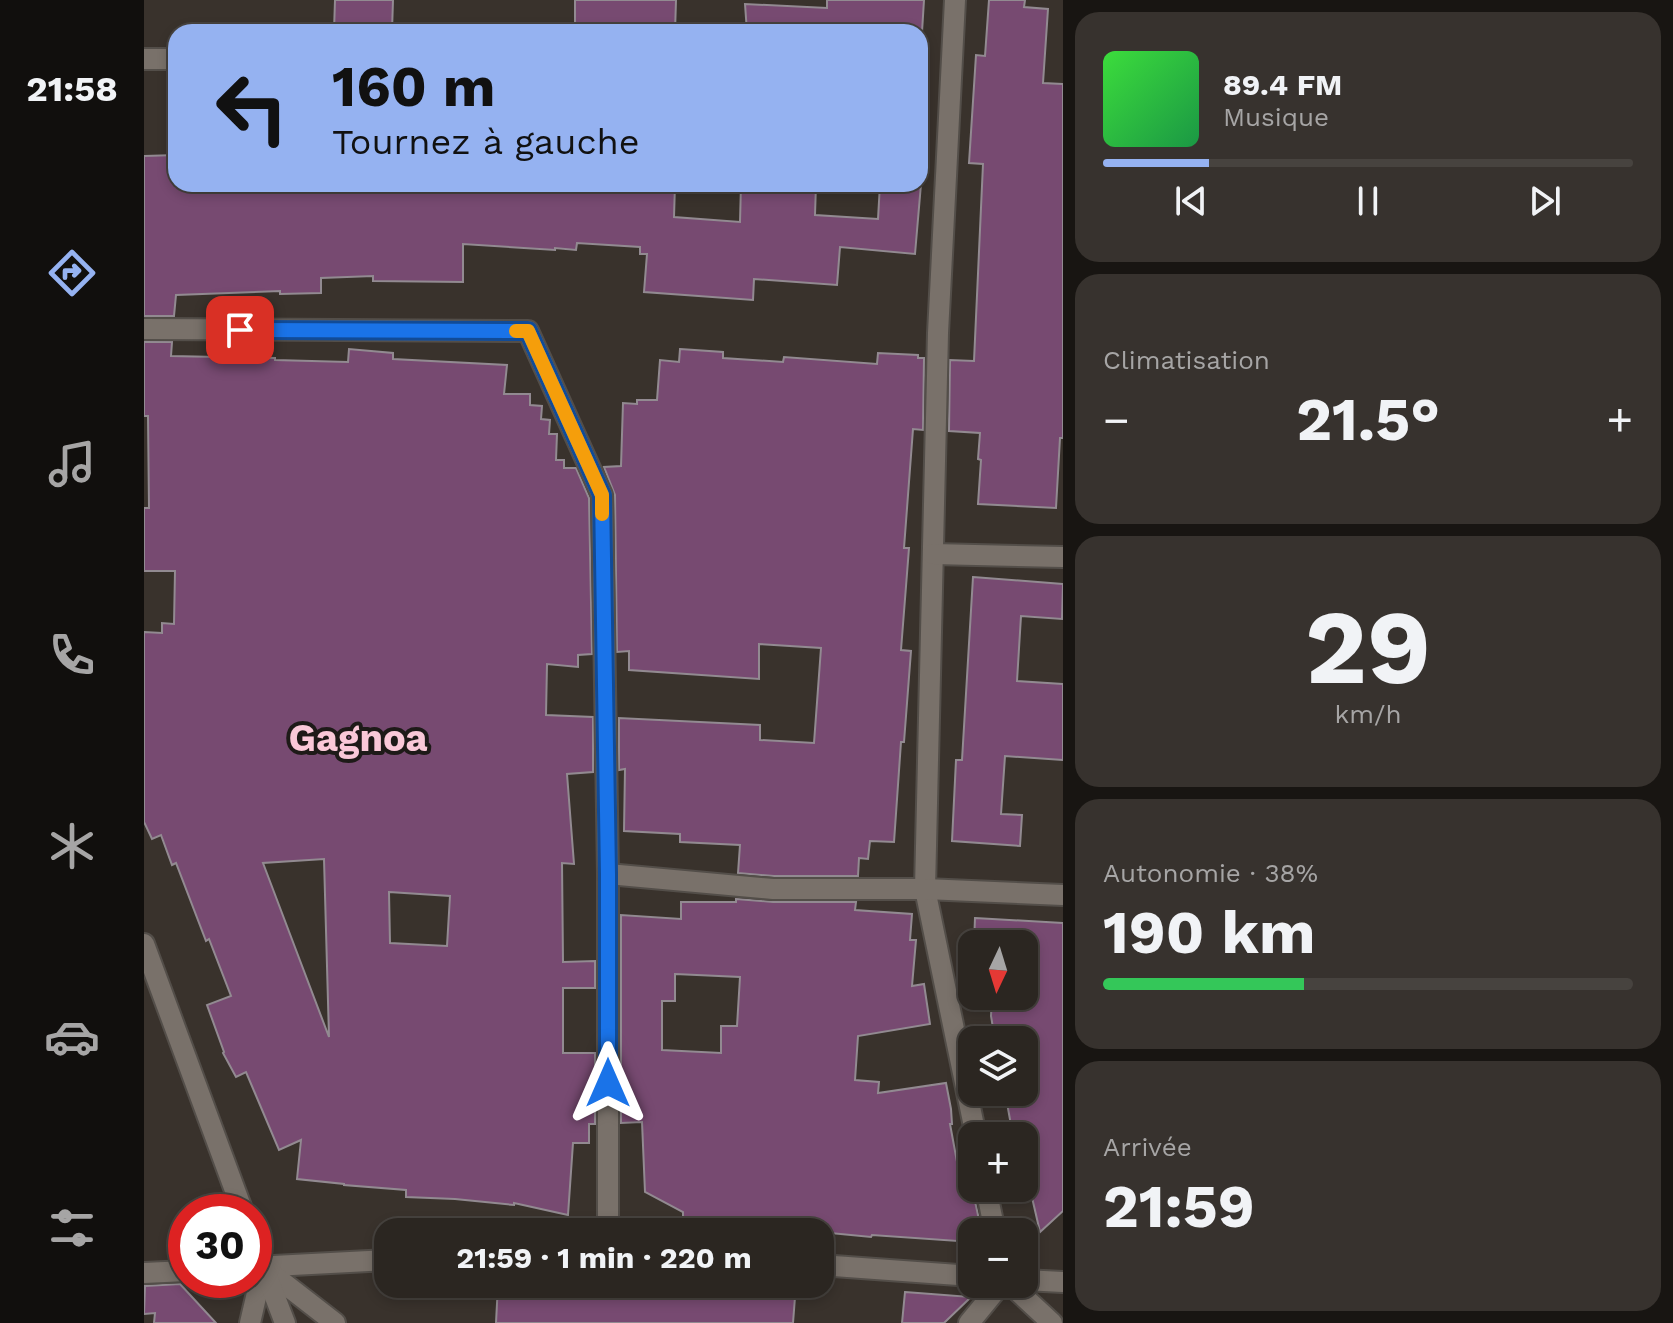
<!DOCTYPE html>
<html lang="fr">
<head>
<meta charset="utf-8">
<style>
  body { margin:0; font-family:"Work Sans",sans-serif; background:#37322e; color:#f1f3f6; height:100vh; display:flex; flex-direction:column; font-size:30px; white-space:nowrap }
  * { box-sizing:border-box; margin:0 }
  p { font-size:26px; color:#a6a5a5 }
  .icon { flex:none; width:44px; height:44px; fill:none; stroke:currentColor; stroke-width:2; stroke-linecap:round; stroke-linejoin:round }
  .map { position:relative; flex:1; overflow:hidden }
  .drawer { display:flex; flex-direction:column; gap:12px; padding:12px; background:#181512; width:610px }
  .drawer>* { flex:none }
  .hud { position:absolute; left:24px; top:24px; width:760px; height:168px; border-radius:24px; box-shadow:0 4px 12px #0003,0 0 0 2px #47433f; background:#95b2f1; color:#111; overflow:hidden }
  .needle { width:52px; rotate:184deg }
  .fabs { position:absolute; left:814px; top:930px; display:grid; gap:16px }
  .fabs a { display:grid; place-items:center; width:80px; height:80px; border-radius:16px; background:#2b2621; box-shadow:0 4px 12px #0003,0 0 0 2px #47433f; font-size:40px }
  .speed { position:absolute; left:24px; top:1194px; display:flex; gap:16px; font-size:40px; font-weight:700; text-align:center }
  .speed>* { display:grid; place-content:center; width:104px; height:104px; border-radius:50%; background:#2b2621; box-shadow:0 4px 12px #0003,0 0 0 2px #47433f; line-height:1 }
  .speed .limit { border:12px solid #d22; background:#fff; color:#111 }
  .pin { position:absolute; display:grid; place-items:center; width:68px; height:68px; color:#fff; margin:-34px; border-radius:16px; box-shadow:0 4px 12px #0006 }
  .me { position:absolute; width:88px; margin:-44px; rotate:0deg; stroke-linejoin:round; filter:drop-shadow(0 0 6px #0008) }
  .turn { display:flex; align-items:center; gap:28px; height:168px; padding:0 32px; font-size:36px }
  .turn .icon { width:104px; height:104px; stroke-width:2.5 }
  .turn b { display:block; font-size:56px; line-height:68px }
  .big { font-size:60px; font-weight:700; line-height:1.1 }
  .drawer .card { flex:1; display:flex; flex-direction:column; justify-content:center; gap:12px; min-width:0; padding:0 28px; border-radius:24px; background:#37322e }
  .drawer .dial { align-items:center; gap:0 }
  .dial b { font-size:104px; line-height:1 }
  .song { display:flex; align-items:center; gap:24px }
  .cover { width:96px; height:96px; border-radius:12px; background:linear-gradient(135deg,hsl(120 70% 55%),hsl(140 70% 35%)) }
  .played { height:8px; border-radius:4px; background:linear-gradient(90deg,#95b2f1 20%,#47433f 20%) }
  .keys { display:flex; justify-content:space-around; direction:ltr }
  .heat { display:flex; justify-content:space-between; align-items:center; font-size:44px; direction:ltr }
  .charge { height:12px; border-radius:6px; background:linear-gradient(90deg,#34c759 38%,#47433f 0) }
  .trip { position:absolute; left:230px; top:1218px; width:460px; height:80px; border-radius:24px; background:#2b2621; box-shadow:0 4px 12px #0003,0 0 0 2px #47433f; font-weight:700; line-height:80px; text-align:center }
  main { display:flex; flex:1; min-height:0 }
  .menu { display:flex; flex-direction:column; width:144px; justify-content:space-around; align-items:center; background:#110f0d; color:#a6a5a5 }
  .menu .icon { width:56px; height:56px }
  .menu .current { color:#95b2f1 }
  .menu b { font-size:36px; color:#f1f3f6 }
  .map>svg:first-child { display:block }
</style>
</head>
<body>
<main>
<nav class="menu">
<b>21:58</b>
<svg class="icon current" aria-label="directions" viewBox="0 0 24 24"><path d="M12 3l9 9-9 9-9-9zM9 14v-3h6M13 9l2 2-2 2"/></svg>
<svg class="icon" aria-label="music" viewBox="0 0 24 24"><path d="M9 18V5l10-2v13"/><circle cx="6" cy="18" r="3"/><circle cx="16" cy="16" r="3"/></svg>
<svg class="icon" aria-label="phone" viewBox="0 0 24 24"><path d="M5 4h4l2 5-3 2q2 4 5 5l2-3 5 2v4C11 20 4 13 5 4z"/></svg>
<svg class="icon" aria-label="climate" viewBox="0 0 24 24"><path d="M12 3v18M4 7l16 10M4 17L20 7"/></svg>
<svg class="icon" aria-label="car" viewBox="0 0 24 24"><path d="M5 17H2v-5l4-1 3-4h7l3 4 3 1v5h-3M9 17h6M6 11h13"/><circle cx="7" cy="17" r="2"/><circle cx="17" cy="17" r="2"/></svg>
<svg class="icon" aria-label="filters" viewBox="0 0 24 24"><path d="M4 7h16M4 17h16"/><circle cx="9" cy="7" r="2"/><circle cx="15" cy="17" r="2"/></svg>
</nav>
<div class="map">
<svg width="919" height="1323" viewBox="0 0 919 1323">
  <rect width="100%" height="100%" fill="#39322c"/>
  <g fill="#774a71" stroke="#928a91" stroke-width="2" fill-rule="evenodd">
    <path d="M191,0H249L248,31H190Z"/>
    <path d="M431,0H532L531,32H431Z"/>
    <path d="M683,0H780L778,32H603L601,4L683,8Z"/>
    <path d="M845,0H881L880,7L904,9L899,83L919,84V438H916L912,508L834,504L837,460L834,459L836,433L805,431L806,360L830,361L839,164L825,163L832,55L841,56Z"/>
    <path d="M32,155V187L117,185V187L173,186L174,190L222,189L362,191L363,184H531L530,217L596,222L597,184H672L671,215L734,219L736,184H777L771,254L696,247L693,285L610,279L609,300L500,292L503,254H496V247L433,243L432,250L411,248V250L319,244V282L229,281V276L177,278V293L136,294V291L32,295L30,316H0V156Z"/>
    <path d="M0,342H28L27,356L131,358V360L204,362L205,349L249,353V359L363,365L360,394H386V405L398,406L397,419L406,420L405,434H413L412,460H420V468H432L445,498L448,654L434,655V667L403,664L402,715L449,717V772L423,774L430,864L418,863L419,962L451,961V988H419V1053H451V1124H445V1143H429L424,1215L370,1203V1205L311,1199L262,1197V1190L200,1185V1184L153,1179L157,1140L135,1150L102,1072L92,1077L79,1053L80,1052L63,1005L87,996L65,939L62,941L32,863L28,865L17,835L8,839L0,822V632L18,633V623L30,624L31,571H0V508H5L4,416H0ZM180,859L185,1037L119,863ZM245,892L306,896L303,946L246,943Z"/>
    <path d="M536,349L579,352V358L639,362L640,357L733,364L734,353L774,355V358H780L779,430L769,429L760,548H765L757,650L767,651L760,742H757L750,842L726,841L724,859L715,858L714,876H630L594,873L596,845L536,842V834L480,831L481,769L475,770V718L616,725V740L670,743L677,648L615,644V679L485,670V651L473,652L471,495L460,467L477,466L479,403L493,404V400H513L516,360L535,362Z"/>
    <path d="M829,577L919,584L918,619L877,616L873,681L919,684V760L861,756L857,814L878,815L876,846L808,841L812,760H818Z"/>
    <path d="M592,899L629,902H712L711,910L768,914L766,940H772L768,986L780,984L786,1024L714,1036L711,1080L735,1082L734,1093L802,1083L807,1109L808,1124H806L816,1178L828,1176V1188L834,1215L833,1232H828V1242L728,1235L727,1237L676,1232H641L539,1226V1212L501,1192L498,1122L477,1123V915L537,919V902H592ZM531,974L596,977L593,1026H577V1053L518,1050V1001H531Z"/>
    <path d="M831,918L919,923V1211L896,1232L880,1163V1134L869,1136L861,1092H880V1040H851L847,1016L848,996H880V944H830Z"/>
    <path d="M36,1284L72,1323H10L11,1313L0,1314L1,1286Z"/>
    <path d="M354,1284L442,1290L443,1284H476V1286L516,1289L515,1294L585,1298L586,1284H652L649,1323H352Z"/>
    <path d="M761,1292L827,1297L800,1323H758Z"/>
  </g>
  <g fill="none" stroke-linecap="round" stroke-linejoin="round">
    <g stroke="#534e49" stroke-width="24">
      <g id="street">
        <path d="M811,0L794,333L781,889L832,1136"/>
        <path d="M0,59H32"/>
        <path d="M0,329L384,331L458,495L464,874V1232"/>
        <path d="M789,554L919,557"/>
        <path d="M464,874L629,889H781L919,895"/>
        <path d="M842,1188L851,1232"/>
        <path d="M676,1265L828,1276"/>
        <path d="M110,1267L244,1260"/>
        <path d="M119,1267L191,1323"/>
        <path d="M0,1273L42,1271"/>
        <path d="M880,1280L919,1282"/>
        <path d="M866,1284L908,1323"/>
        <path d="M106,1323L119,1267"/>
        <path d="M825,1323L857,1284"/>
      </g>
    </g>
    <g stroke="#534e49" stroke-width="24">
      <g id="secondary">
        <path d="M0,944L99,1212"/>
        <path d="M110,1242L141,1323"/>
      </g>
    </g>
    <use href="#street" stroke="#79716a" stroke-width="20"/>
    <use href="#secondary" stroke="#79716a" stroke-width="20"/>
  </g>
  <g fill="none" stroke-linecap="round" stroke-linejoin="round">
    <g stroke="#114b97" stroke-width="20">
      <path id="route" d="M96,330L384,331L458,495L464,874V1083"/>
    </g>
    <use href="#route" stroke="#1a73e8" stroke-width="14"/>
    <path stroke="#f59e0b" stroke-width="14" d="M372,331H384L458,495V514"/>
  </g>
  <g text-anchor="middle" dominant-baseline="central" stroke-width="8" stroke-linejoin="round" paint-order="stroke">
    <g font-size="38" font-weight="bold" fill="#fac8d8" stroke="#1e1a18">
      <text x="214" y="738">Gagnoa</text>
    </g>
  </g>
</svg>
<div class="fabs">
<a><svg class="needle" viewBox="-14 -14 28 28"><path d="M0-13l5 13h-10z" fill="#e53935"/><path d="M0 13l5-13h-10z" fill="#a6a5a5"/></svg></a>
<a><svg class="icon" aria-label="layers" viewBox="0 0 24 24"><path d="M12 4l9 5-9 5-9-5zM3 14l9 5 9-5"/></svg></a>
<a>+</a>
<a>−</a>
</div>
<div class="speed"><div class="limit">30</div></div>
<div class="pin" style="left:96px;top:330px;background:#d93025"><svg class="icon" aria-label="arrive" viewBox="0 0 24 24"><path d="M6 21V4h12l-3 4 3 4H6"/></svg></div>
<svg class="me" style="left:464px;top:1083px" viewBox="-20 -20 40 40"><path d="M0-17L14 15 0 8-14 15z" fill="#1a73e8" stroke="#fff" stroke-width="4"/></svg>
<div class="trip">21:59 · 1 min · 220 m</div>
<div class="hud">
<div class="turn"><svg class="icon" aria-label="left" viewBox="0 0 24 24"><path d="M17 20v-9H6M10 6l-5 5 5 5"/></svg><div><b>160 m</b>Tournez à gauche</div></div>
</div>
</div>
<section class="drawer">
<div class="card">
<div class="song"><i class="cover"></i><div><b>89.4 FM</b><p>Musique</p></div></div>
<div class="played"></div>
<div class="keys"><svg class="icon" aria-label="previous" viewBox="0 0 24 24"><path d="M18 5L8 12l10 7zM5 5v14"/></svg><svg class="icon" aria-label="pause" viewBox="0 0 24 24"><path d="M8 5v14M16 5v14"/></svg><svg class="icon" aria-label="next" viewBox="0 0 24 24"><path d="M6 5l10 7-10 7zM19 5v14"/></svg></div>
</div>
<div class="card"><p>Climatisation</p>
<div class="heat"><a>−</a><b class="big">21.5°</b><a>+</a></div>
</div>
<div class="card dial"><b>29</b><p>km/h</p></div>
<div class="card"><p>Autonomie · 38%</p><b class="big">190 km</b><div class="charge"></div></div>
<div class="card"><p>Arrivée</p><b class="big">21:59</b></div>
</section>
</main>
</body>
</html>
